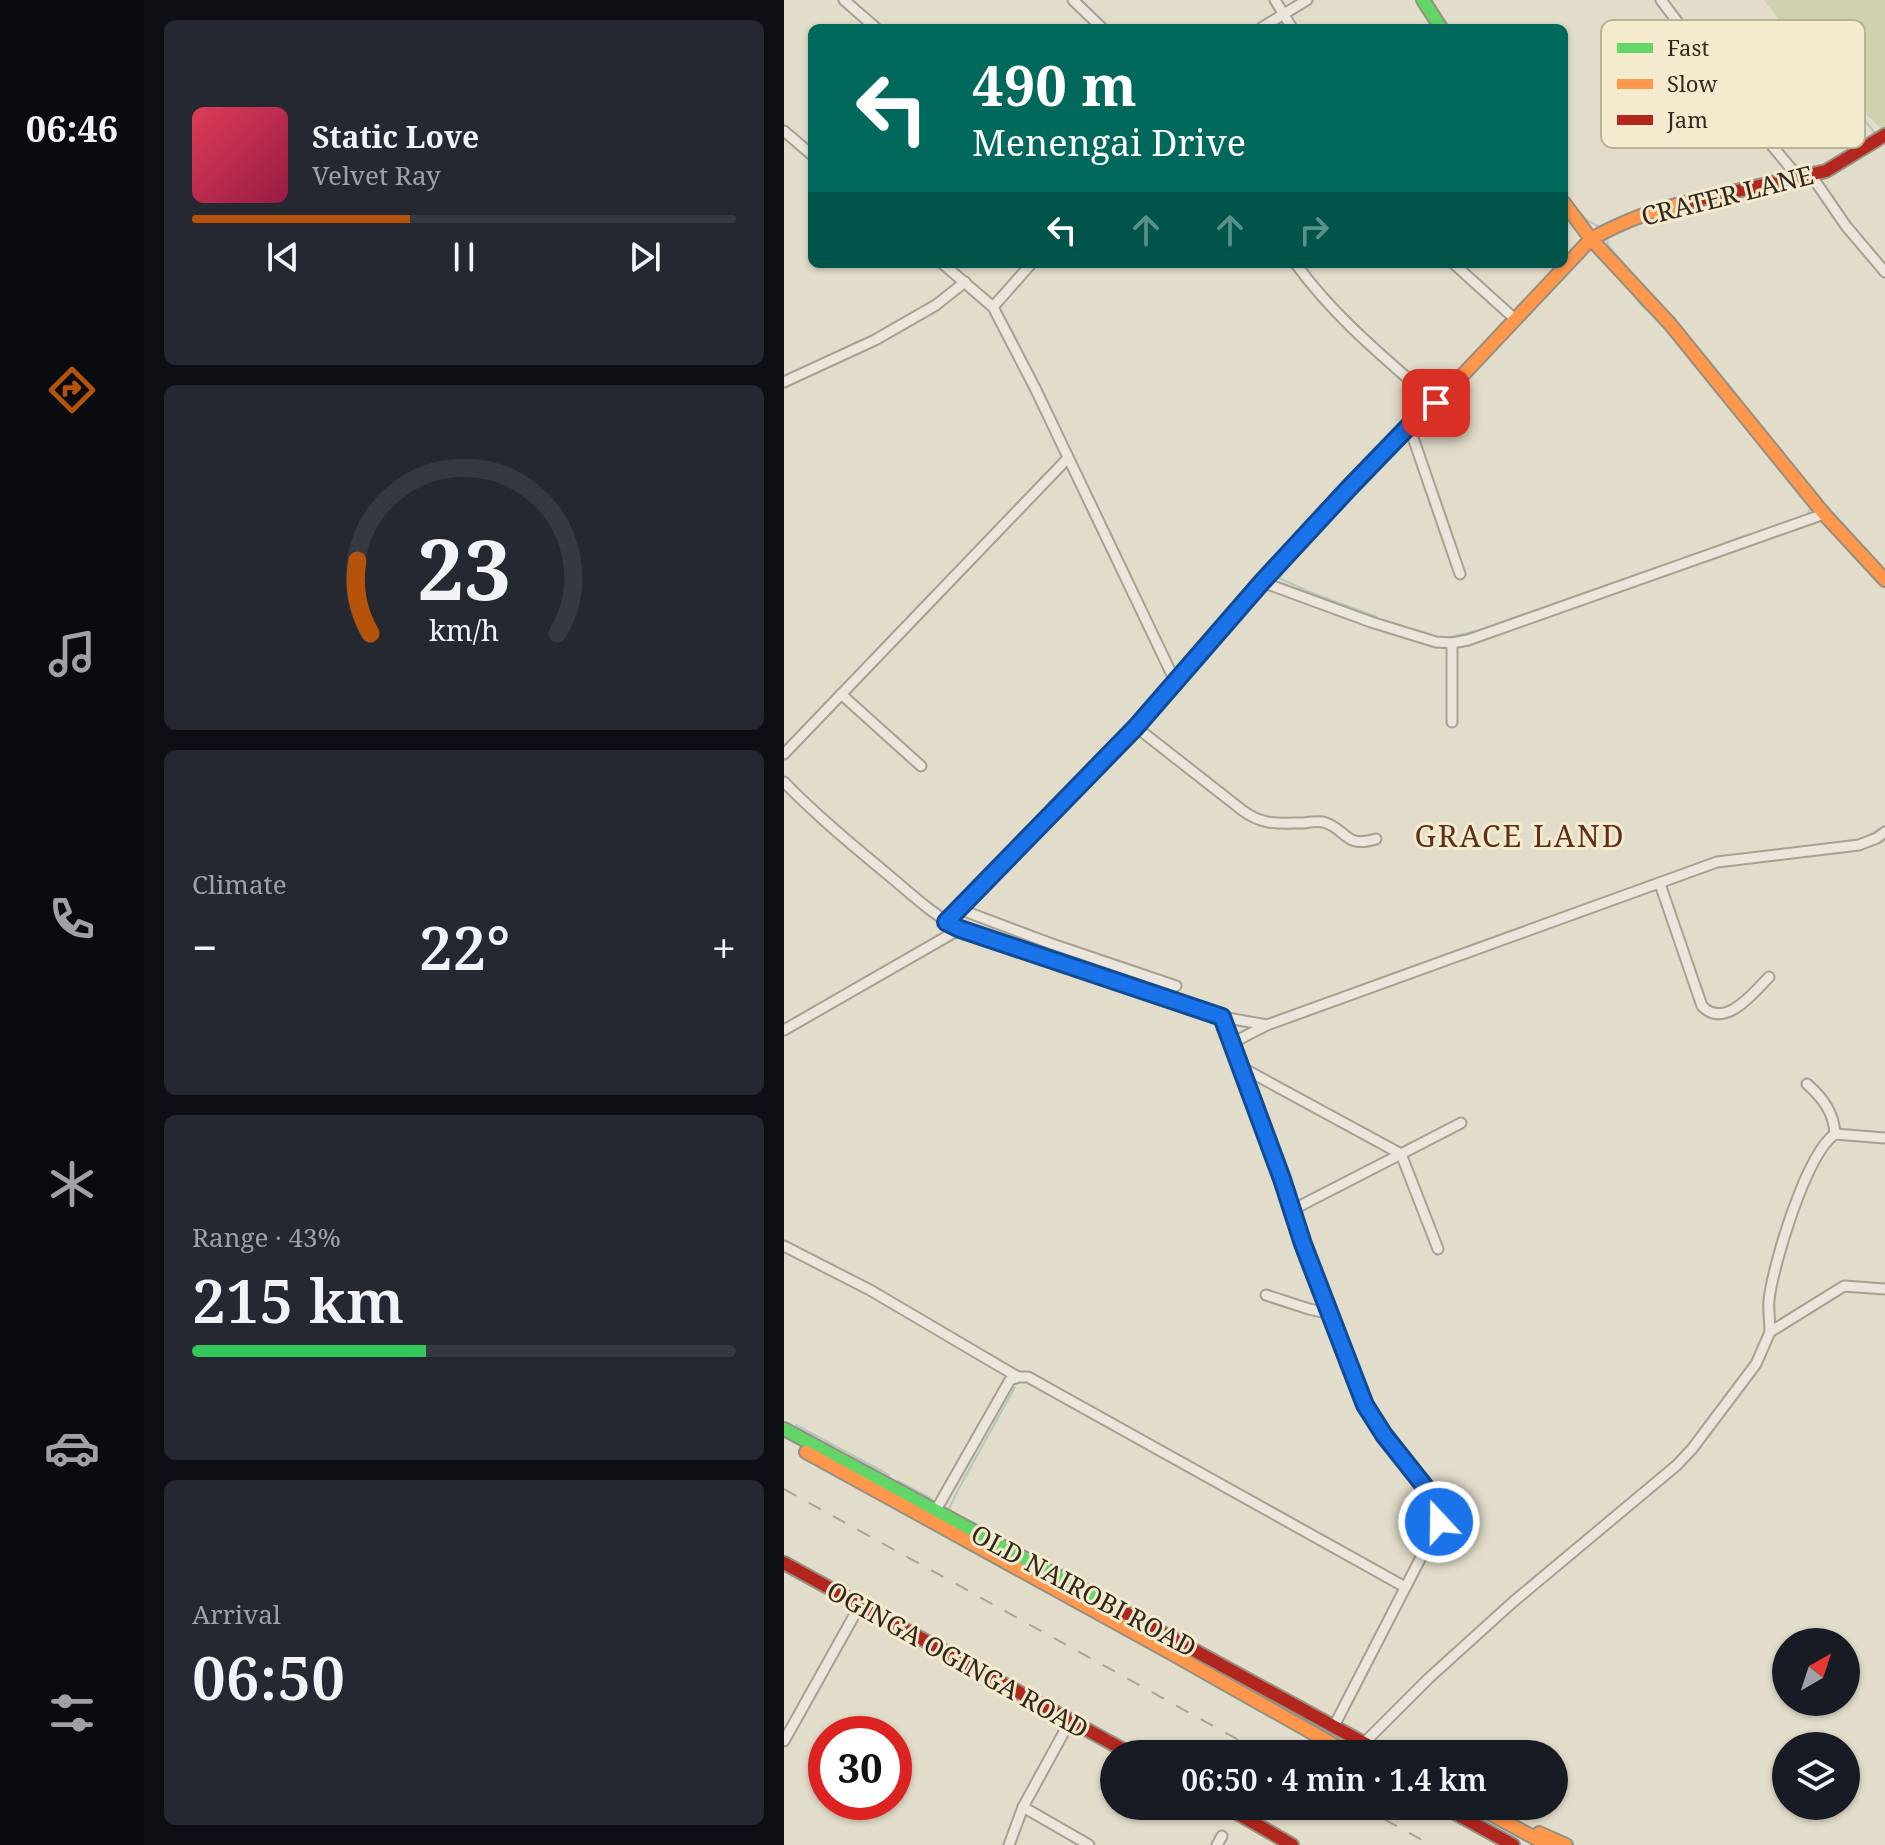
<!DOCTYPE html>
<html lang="en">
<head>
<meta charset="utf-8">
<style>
  body { margin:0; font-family:"Noto Serif",serif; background:#242831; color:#f1f3f6; height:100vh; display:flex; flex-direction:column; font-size:30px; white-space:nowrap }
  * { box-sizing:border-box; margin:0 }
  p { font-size:26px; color:#9ea1a6 }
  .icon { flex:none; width:44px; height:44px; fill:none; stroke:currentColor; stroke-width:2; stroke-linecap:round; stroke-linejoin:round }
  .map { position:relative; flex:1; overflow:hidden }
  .panel { display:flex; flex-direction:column; gap:20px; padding:20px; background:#0d0f14; width:640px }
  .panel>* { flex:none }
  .guide { position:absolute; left:24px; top:24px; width:760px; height:244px; border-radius:12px; box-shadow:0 2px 6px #0004; background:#00695c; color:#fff; overflow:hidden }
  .needle { width:52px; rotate:39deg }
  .tools { position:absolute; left:988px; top:1628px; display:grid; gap:16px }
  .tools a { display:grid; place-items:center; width:88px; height:88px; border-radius:50%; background:#171b24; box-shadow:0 2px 6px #0004; font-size:40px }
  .speed { position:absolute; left:24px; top:1716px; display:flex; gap:16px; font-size:40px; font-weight:700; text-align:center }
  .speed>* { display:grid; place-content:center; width:104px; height:104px; border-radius:50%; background:#171b24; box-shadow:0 2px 6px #0004; line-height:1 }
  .speed .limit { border:12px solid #d22; background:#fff; color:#111 }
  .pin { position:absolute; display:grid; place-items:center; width:68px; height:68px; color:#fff; margin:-34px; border-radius:16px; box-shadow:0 4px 12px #0006 }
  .me { position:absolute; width:88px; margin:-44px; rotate:339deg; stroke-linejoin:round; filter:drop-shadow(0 0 6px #0008) }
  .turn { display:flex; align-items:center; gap:28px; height:168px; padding:0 32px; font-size:36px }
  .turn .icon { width:104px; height:104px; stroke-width:2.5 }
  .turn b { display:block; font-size:56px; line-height:68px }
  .lanes { display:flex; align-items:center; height:76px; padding:0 32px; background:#0003; justify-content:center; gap:40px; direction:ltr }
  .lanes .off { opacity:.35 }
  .big { font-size:60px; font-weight:600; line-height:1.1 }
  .panel .widget { flex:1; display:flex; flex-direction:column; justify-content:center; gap:12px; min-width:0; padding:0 28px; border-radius:12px; background:#242831 }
  .panel .dial { align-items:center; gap:0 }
  .dial svg { height:208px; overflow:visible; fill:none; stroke:#363941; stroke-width:7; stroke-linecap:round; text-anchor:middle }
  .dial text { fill:#f1f3f6; stroke:none }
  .song { display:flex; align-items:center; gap:24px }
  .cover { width:96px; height:96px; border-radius:12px; background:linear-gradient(135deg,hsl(350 70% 55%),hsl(340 70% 35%)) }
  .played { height:8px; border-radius:4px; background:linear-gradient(90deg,#b45309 40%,#363941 40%) }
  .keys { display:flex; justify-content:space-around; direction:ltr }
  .heat { display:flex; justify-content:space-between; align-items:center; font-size:44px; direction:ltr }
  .charge { height:12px; border-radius:6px; background:linear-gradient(90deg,#34c759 43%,#363941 0) }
  .trip { position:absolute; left:316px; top:1740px; width:468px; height:80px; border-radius:40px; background:#171b24; box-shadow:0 2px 6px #0004; font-weight:600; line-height:80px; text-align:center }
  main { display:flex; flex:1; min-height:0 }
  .menu { display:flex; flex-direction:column; width:144px; justify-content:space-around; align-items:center; background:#090b0e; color:#9ea1a6 }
  .menu .icon { width:56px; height:56px }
  .menu .active { color:#b45309 }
  .menu b { font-size:36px; color:#f1f3f6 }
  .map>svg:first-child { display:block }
</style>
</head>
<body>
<main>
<nav class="menu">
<b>06:46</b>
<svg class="icon active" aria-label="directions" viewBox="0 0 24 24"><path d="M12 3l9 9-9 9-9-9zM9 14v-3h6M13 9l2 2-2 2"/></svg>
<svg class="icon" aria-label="music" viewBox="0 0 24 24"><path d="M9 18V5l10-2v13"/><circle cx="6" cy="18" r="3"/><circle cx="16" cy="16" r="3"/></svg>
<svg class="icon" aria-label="phone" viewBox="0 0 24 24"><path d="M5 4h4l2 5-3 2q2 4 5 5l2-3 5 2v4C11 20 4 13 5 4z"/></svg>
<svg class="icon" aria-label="climate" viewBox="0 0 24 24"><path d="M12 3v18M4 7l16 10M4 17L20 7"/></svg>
<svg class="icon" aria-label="car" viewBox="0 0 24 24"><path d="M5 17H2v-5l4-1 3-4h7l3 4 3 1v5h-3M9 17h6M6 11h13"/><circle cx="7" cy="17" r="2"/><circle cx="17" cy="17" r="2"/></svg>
<svg class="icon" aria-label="filters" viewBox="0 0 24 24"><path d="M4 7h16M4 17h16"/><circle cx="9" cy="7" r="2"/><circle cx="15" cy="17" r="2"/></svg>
</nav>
<section class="panel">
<div class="widget">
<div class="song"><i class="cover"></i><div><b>Static Love</b><p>Velvet Ray</p></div></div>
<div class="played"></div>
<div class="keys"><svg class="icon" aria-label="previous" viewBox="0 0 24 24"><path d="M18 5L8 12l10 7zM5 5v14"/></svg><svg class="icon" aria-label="pause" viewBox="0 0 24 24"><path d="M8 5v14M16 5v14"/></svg><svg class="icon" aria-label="next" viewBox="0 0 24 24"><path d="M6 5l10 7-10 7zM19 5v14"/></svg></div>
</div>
<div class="widget dial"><svg viewBox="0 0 100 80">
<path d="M14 69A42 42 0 1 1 86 69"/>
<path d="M14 69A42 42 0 0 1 9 41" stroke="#b45309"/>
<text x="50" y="56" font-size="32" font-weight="700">23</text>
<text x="50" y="72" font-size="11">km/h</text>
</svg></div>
<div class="widget"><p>Climate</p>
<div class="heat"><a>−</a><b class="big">22°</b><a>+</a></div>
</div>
<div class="widget"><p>Range · 43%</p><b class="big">215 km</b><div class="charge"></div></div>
<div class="widget"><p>Arrival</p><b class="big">06:50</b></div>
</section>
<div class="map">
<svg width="1101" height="1845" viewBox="0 0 1101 1845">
  <rect width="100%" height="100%" fill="#e2dcca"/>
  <path fill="#cfd2ac" d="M980,0H1101V132L1031,67Z"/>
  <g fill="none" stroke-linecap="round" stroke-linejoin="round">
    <g stroke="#b5c7bd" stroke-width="2">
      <path d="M1064,100L1091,133"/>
      <path d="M796,213L804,221L816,227L825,223"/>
      <path d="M823,238L824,245L867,295"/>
      <path d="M784,254L796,240"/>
      <path d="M847,291L857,305L868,315"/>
      <path d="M876,322L895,344"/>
      <path d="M650,395L713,330"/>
      <path d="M953,397L959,404"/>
      <path d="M634,412L641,405"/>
      <path d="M992,446L1016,475"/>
      <path d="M1021,480L1037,499"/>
      <path d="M1041,504L1046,509"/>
      <path d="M1049,513L1070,537"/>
      <path d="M969,534L1023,515L1027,507"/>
      <path d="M1076,543L1083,551"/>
      <path d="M502,548L537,506L546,500"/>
      <path d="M863,572L963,535"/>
      <path d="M495,578L528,593L593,617"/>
      <path d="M808,591L849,577"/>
      <path d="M755,610L801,593"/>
      <path d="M734,617L741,615"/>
      <path d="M661,638L698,630"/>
      <path d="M1085,835L1101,826"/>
      <path d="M12,1425L105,1475"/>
      <path d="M618,1450L637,1475"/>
      <path d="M114,1481L148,1499"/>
      <path d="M657,1503L665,1514"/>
      <path d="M167,1510L165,1509L174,1490L231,1387"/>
      <path d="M495,1510L526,1528"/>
      <path d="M538,1535L560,1547"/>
      <path d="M649,1546L660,1522"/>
      <path d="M256,1558L307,1585"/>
      <path d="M582,1559L611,1577"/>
      <path d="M623,1594L647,1550"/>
    </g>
    <g stroke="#a7a093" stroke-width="13">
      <g id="street">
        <path d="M60,0L92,28"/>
        <path d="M289,0L318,28"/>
        <path d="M491,0L508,28"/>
        <path d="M877,0L974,129L1010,172L1011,178"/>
        <path d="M477,28L523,0"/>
        <path d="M0,131L28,155"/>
        <path d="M1027,175L1062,226L1101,272"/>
        <path d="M159,264L209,307L251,388L391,681"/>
        <path d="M512,264C550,317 603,360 652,403"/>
        <path d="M670,264L732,320"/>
        <path d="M209,307L247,264"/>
        <path d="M0,382L91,340L152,305L181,282"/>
        <path d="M625,426L676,574"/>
        <path d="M478,582L587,622L652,642L668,643L684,640L1040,514"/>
        <path d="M668,643V722"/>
        <path d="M57,694L137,766"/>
        <path d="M352,727L458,810C479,826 495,823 520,823C526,822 533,821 539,822C563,828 559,849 592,839"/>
        <path d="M0,754L284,458"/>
        <path d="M0,782C32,815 67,844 102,873C126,893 149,915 176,929L438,1017L483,1025L933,862L1075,845L1093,838L1101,832"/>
        <path d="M876,884L918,1006C941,1030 970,992 985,977"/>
        <path d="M175,909L268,944L392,986"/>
        <path d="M438,1017L448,1043L483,1025"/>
        <path d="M0,1030L176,929"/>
        <path d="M448,1043L498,1179L519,1244L581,1405L600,1435L653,1502L656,1516L650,1532L550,1726"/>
        <path d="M455,1066L617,1154L677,1123"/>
        <path d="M1023,1084C1039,1098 1050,1113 1051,1134"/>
        <path d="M508,1210L617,1154L654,1249"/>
        <path d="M0,1246L86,1290L234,1377"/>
        <path d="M482,1295L525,1309L547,1314"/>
        <path d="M986,1332C986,1322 984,1310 985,1300C989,1265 1022,1154 1051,1134L1101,1138"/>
        <path d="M152,1510L226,1380L234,1377H244L621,1587"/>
        <path d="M0,1741L76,1605"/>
        <path d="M580,1743L645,1678L729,1602L893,1465L908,1449L972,1364L986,1332L1060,1286L1101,1289"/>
        <path d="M239,1807L305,1845"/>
        <path d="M225,1845L239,1807L286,1721"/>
        <path d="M433,1845L438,1836"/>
      </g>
    </g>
    <g stroke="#969083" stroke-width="16">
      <g id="fast">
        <path d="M639,0L657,28"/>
        <path d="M162,922L352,727L478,582L527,529"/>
        <path d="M0,1429L342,1613"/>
      </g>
    </g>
    <g stroke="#969083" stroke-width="16">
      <g id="slow">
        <path d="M780,203L807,239L886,324L1040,514L1101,580"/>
        <path d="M527,529L625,426L642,414L807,239C842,220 869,210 908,201"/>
        <path d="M22,1452L387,1653L566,1754"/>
        <path d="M692,1806L764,1845"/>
        <path d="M755,1833L782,1845"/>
      </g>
    </g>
    <g stroke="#969083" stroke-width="16">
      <g id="jam">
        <path d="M908,201L1042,171L1101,135"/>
        <path d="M0,1563L347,1754"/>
        <path d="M342,1613L600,1754"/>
        <path d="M441,1806L508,1845"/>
        <path d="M658,1806L729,1845"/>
      </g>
    </g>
    <use href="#street" stroke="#eae6db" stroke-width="9"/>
    <use href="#fast" stroke="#63d668" stroke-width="12"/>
    <use href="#slow" stroke="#ff974d" stroke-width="12"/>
    <use href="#jam" stroke="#b3261e" stroke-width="12"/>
    <g stroke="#a9a59b" stroke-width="2" stroke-dasharray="14 14" stroke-linecap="butt">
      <path d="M0,1489L480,1754"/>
      <path d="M576,1806L647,1845"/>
    </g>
  </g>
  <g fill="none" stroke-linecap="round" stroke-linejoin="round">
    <g stroke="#114b97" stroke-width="20">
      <path id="route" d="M652,403L642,414L625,426L566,487L478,582L352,727L162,922L176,929L438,1017L498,1179L519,1244L581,1405L600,1435L653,1502L656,1516L655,1522"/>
    </g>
    <use href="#route" stroke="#1a73e8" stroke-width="14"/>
  </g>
  <g text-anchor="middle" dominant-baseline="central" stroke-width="6" stroke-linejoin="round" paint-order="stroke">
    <g font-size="26" fill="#34291c" stroke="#f4ebcf">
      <text transform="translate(943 195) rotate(-14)">CRATER LANE</text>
      <text transform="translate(300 1590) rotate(28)">OLD NAIROBI ROAD</text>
      <text transform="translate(174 1659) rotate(29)">OGINGA OGINGA ROAD</text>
    </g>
    <g font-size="30" letter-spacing="2" fill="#5f2f1d" stroke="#f4ebcf">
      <text x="736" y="835">GRACE LAND</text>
    </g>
  </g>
  <rect x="817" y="20" width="264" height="128" rx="12" fill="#f4ebcf" stroke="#bab199" stroke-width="2"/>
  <rect x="833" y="43" width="36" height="10" fill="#63d668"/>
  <rect x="833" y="79" width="36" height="10" fill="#ff974d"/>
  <rect x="833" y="115" width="36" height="10" fill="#b3261e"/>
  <g font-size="22" fill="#34291c">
    <text x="883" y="56">Fast</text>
    <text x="883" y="92">Slow</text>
    <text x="883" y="128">Jam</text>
  </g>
</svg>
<div class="tools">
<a><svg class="needle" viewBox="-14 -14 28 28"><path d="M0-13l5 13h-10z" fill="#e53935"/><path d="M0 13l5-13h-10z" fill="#9ea1a6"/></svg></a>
<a><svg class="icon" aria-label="layers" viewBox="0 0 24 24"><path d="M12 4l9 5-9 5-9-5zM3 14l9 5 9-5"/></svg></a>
</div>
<div class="speed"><div class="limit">30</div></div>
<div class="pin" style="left:652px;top:403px;background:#d93025"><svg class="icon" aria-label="arrive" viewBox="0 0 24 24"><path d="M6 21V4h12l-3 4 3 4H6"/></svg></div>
<svg class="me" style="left:655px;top:1522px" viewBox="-20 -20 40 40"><circle r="17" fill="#1a73e8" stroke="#fff" stroke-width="3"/><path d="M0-11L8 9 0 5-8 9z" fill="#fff"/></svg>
<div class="trip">06:50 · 4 min · 1.4 km</div>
<div class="guide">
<div class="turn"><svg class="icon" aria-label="left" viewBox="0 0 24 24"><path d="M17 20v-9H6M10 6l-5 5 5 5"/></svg><div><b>490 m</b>Menengai Drive</div></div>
<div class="lanes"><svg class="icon" aria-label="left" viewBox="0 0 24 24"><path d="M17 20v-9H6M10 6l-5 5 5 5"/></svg><svg class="icon off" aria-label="ahead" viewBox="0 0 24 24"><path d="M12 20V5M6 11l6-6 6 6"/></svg><svg class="icon off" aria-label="ahead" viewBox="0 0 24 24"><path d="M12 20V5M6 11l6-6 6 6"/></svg><svg class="icon off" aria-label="right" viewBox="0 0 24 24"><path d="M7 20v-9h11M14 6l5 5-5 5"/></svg></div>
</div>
</div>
</main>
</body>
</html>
